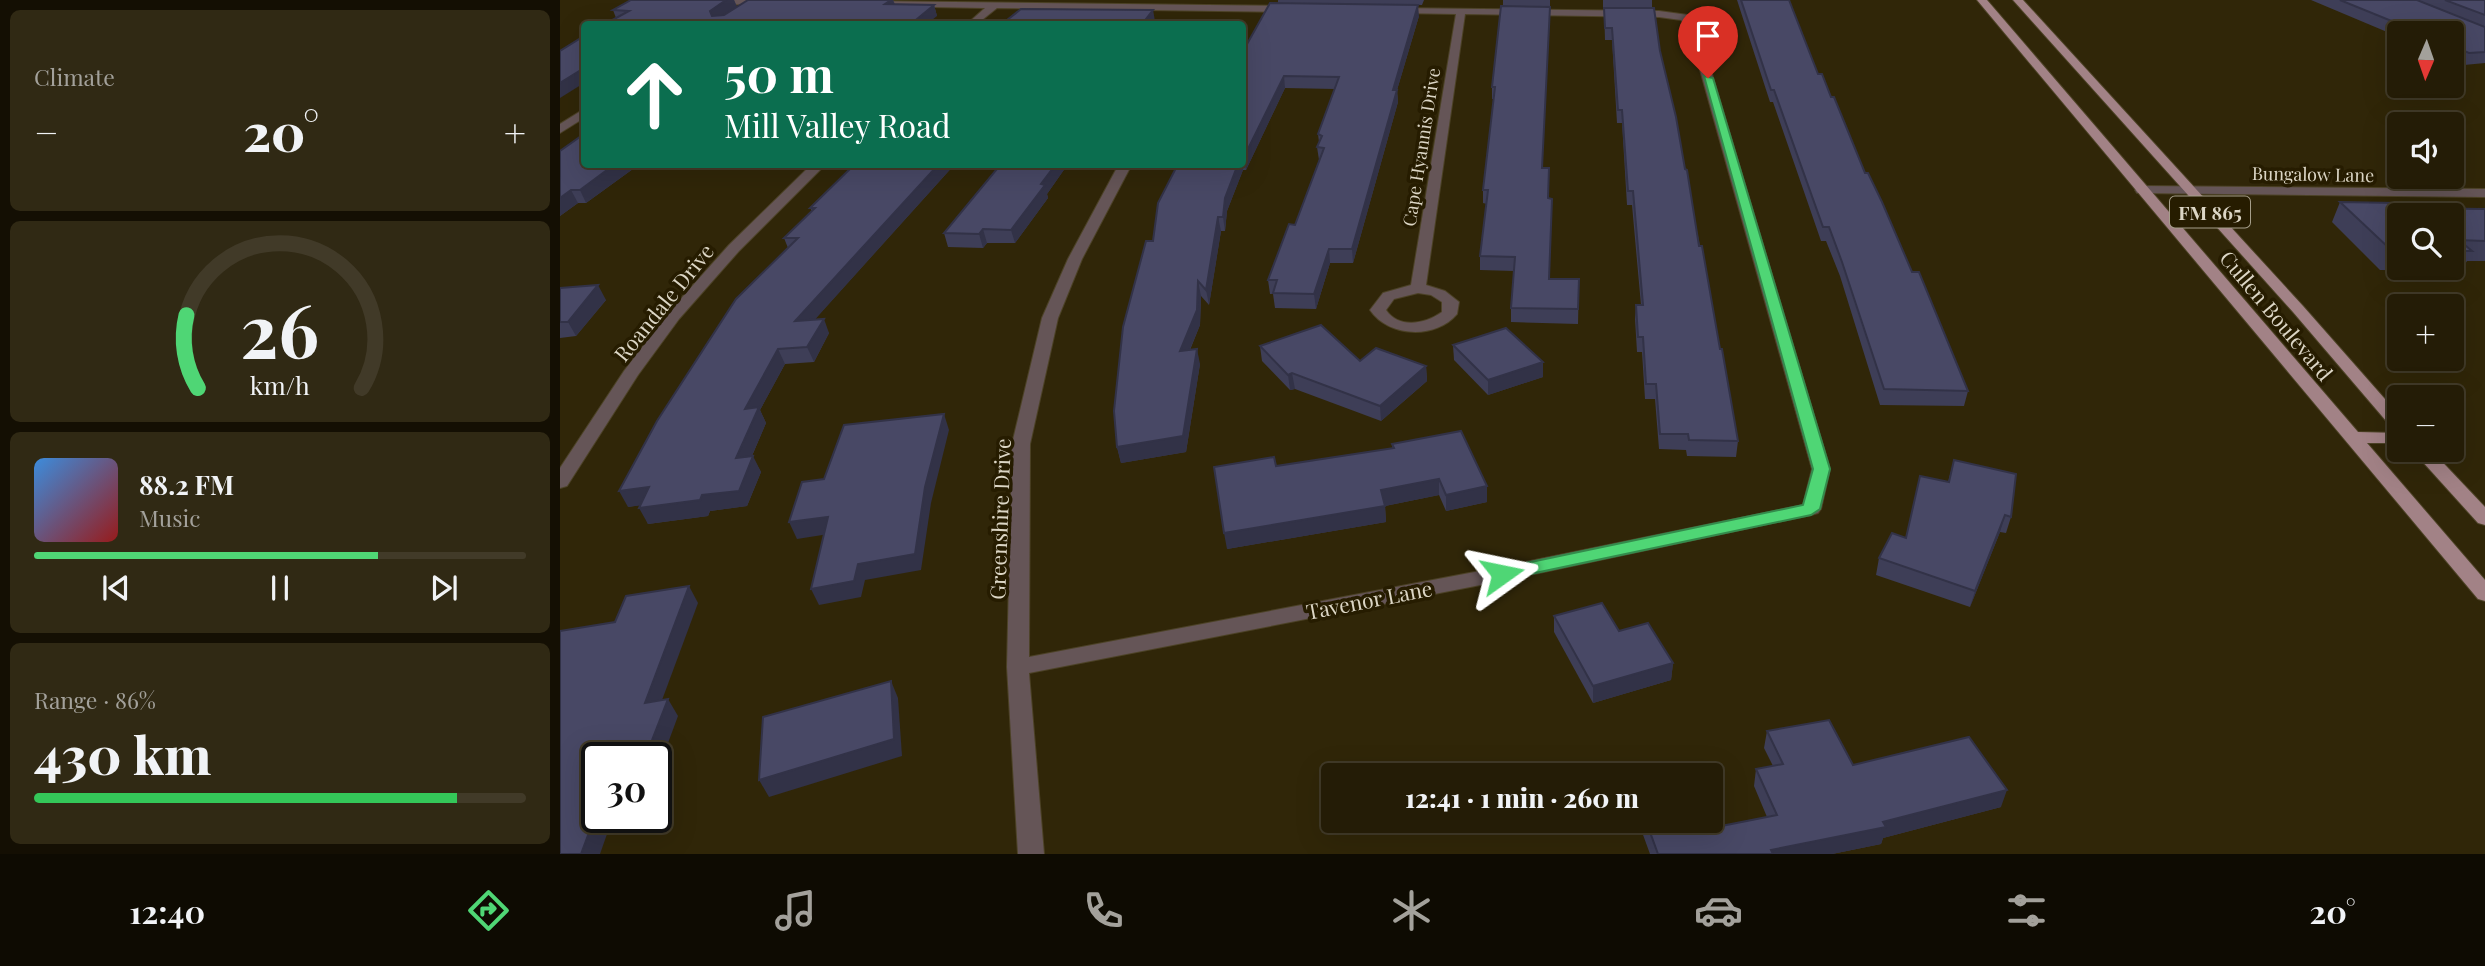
<!DOCTYPE html>
<html lang="en">
<head>
<meta charset="utf-8">
<style>
  body { margin:0; font-family:"Playfair Display",serif; background:#302914; color:#f1f3f6; height:100vh; display:flex; flex-direction:column; font-size:26px; white-space:nowrap }
  * { box-sizing:border-box; margin:0 }
  p { font-size:23px; color:#a3a19b }
  .icon { flex:none; width:38px; height:38px; fill:none; stroke:currentColor; stroke-width:2; stroke-linecap:round; stroke-linejoin:round }
  .map { position:relative; flex:1; overflow:hidden }
  .drawer { display:flex; flex-direction:column; gap:10px; padding:10px; background:#140f03; width:560px }
  .drawer>* { flex:none }
  .hud { position:absolute; left:21px; top:21px; width:665px; height:147px; border-radius:7px; box-shadow:0 7px 28px #0002,0 0 0 2px #413a28; background:#0b6e4f; color:#fff; overflow:hidden }
  .needle { width:46px; rotate:182deg }
  .controls { position:absolute; left:1827px; top:21px; display:grid; gap:14px }
  .controls a { display:grid; place-items:center; width:77px; height:77px; border-radius:7px; background:#241c06; box-shadow:0 7px 28px #0002,0 0 0 2px #413a28; font-size:35px }
  .speed { position:absolute; left:21px; top:742px; display:flex; gap:14px; font-size:35px; font-weight:700; text-align:center }
  .speed>* { display:grid; place-content:center; width:91px; height:91px; border-radius:50%; background:#241c06; box-shadow:0 7px 28px #0002,0 0 0 2px #413a28; line-height:1 }
  .speed .limit { border:4px solid #111; border-radius:10px; background:#fff; color:#111 }
  .pin { position:absolute; display:grid; place-items:center; width:60px; height:60px; color:#fff; margin:-72px -30px; border-radius:50% 50% 50% 0; rotate:-45deg; box-shadow:0 0 7px #0007 }
  .pin .icon { rotate:45deg }
  .me { position:absolute; width:77px; margin:-38px; rotate:78deg; stroke-linejoin:round; filter:drop-shadow(0 0 5px #0008) }
  .turn { display:flex; align-items:center; gap:24px; height:147px; padding:0 28px; font-size:32px }
  .turn .icon { width:91px; height:91px; stroke-width:2.5 }
  .turn b { display:block; font-size:49px; line-height:60px }
  .big { font-size:52px; font-weight:800; line-height:1.1 }
  .drawer .card { flex:1; display:flex; flex-direction:column; justify-content:center; gap:10px; min-width:0; padding:0 24px; border-radius:10px; background:#302914 }
  .drawer .dial { align-items:center; gap:0 }
  .dial svg { height:182px; overflow:visible; fill:none; stroke:#413a28; stroke-width:7; stroke-linecap:round; text-anchor:middle }
  .dial text { fill:#f1f3f6; stroke:none }
  .song { display:flex; align-items:center; gap:21px }
  .cover { width:84px; height:84px; border-radius:10px; background:linear-gradient(135deg,hsl(210 70% 55%),hsl(0 70% 35%)) }
  .played { height:7px; border-radius:4px; background:linear-gradient(90deg,#4fd675 70%,#413a28 70%) }
  .keys { display:flex; justify-content:space-around; direction:ltr }
  .heat { display:flex; justify-content:space-between; align-items:center; font-size:38px; direction:ltr }
  .charge { height:10px; border-radius:5px; background:linear-gradient(90deg,#34c759 86%,#413a28 0) }
  .trip { position:absolute; left:761px; top:763px; width:402px; height:70px; border-radius:7px; background:#241c06; box-shadow:0 7px 28px #0002,0 0 0 2px #413a28; font-weight:800; line-height:70px; text-align:center }
  .tab-bar { display:flex; height:112px; justify-content:space-around; align-items:center; background:#0e0b02; color:#a3a19b }
  .tab-bar .icon { width:49px; height:49px }
  .tab-bar .selected { color:#4fd675 }
  .tab-bar b { font-size:32px; color:#f1f3f6 }
  main { display:flex; flex:1; min-height:0 }
  .map>svg:first-child { display:block }
</style>
</head>
<body>
<main>
<section class="drawer">
<div class="card"><p>Climate</p>
<div class="heat"><a>−</a><b class="big">20°</b><a>+</a></div>
</div>
<div class="card dial"><svg viewBox="0 0 100 80">
<path d="M14 69A42 42 0 1 1 86 69"/>
<path d="M14 69A42 42 0 0 1 9 37" stroke="#4fd675"/>
<text x="50" y="56" font-size="32" font-weight="700">26</text>
<text x="50" y="72" font-size="11">km/h</text>
</svg></div>
<div class="card">
<div class="song"><i class="cover"></i><div><b>88.2 FM</b><p>Music</p></div></div>
<div class="played"></div>
<div class="keys"><svg class="icon" aria-label="previous" viewBox="0 0 24 24"><path d="M18 5L8 12l10 7zM5 5v14"/></svg><svg class="icon" aria-label="pause" viewBox="0 0 24 24"><path d="M8 5v14M16 5v14"/></svg><svg class="icon" aria-label="next" viewBox="0 0 24 24"><path d="M6 5l10 7-10 7zM19 5v14"/></svg></div>
</div>
<div class="card"><p>Range · 86%</p><b class="big">430 km</b><div class="charge"></div></div>
</section>
<div class="map">
<svg width="1925" height="854" viewBox="0 0 1925 854">
  <rect width="100%" height="100%" fill="#302608"/>
  <g fill="none" stroke-linecap="round" stroke-linejoin="round">
    <g stroke="#4c4226" stroke-width="2">
      <g id="street">
        <path d="M147,0H213L215,2L210,5L151,4Z"/>
        <path d="M309,1L732,6L737,9L732,12L437,8L417,24H407L425,8L312,6L309,5Z"/>
        <path d="M834,8L1099,11L1128,15L1137,24L1270,469L1261,509L1258,513L1251,515L941,581L469,673L484,854H458L447,667L452,444L482,318L508,259L559,164H572L522,259L498,318L470,444L469,657L941,567L1243,505L1252,469L1128,27L1121,20L1099,17L905,14L866,285L885,291L899,302L897,314C875,340 828,337 810,310L823,293L851,285L896,14L837,13L834,12ZM858,293L871,295L882,302V312C865,324 839,329 826,310L834,299Z"/>
        <path d="M24,109V118L0,133V124Z"/>
        <path d="M252,164H266L179,251L119,319L78,375L7,486L0,488V468L64,371L108,313L169,245Z"/>
        <path d="M1582,186L1925,189V197L1577,193L1575,190Z"/>
      </g>
    </g>
    <g stroke="#4c4226" stroke-width="2">
      <g id="primary">
        <path d="M1417,0H1427L1798,432L1839,433V443H1807L1925,580V601L1918,599Z"/>
        <path d="M1453,0H1463L1743,306L1839,415V430L1833,429L1733,312Z"/>
        <path d="M1852,450H1871L1925,507V525L1918,523Z"/>
      </g>
    </g>
    <use href="#street" fill="#655557" fill-rule="evenodd"/>
    <use href="#primary" fill="#a28286" fill-rule="evenodd"/>
  </g>
  <g fill="#3e3e57" fill-rule="evenodd">
    <path d="M71,0H174L177,7L164,15L333,0L335,4L374,5L377,16L56,18L53,10Z"/>
    <path d="M718,0H864L862,5L718,3Z"/>
    <path d="M943,0H990V7L943,6Z"/>
    <rect x="1043" y="0" width="49" height="8"/>
    <path d="M1177,0H1229L1258,74L1271,97L1305,173L1408,391L1404,406L1320,405L1280,276L1266,241H1261L1213,102H1210Z"/>
    <path d="M1751,0H1925V63L1904,65L1892,60V33H1839V37Z"/>
    <path d="M941,6L982,168L988,198L989,279H1019L1018,324L951,322V308L954,271L920,270V256L927,204L923,203V190L934,99H932V87Z"/>
    <path d="M1044,8L1100,51L1125,169L1178,441L1176,457L1127,456L1126,450L1099,449L1095,399H1085L1082,352H1077L1075,319L1076,305H1081L1072,205H1067L1062,123H1057L1052,40H1045Z"/>
    <path d="M859,16L837,90L838,102L793,263H770L756,309L715,308L713,294H710L708,280L735,225L759,160L757,147L759,142L758,134L775,89L725,88L686,170H683L667,211L665,231H661L649,305L641,296L640,325L630,350L640,364L626,452L561,463L557,447L593,241L618,164H682V53Z"/>
    <path d="M0,151L77,166L26,203H18L0,216Z"/>
    <path d="M295,164H395L255,319L269,333L254,362L225,364L200,410L206,423L192,456L201,472L187,506L150,511L148,516L88,524L80,505L68,507L228,248L224,238L252,211L250,208Z"/>
    <path d="M441,164H508L487,194L488,198L455,243H427L423,248L388,247L384,233Z"/>
    <path d="M1780,202L1843,208L1925,209V261H1907L1901,271L1820,270L1772,222ZM1839,215H1892V268H1839Z"/>
    <path d="M0,288L46,300L16,336L0,338Z"/>
    <path d="M893,345L983,377L928,395L894,360Z"/>
    <path d="M700,346L800,361L866,366L867,381L821,421L735,389L730,390L702,361Z"/>
    <path d="M832,444L927,486V502L886,511L879,495L825,506L826,522L667,549L716,466L832,448Z"/>
    <path d="M1394,460L1451,517L1446,533L1440,532L1410,607L1316,575L1319,558L1346,537L1388,482Z"/>
    <path d="M994,616L1059,631L1113,663L1111,680L1033,703L994,632Z"/>
    <path d="M1207,731L1293,765L1441,807L1323,838L1321,844L1272,854H1090L1078,821H1152L1156,827L1207,817L1194,786L1196,769L1213,766L1204,748Z"/>
  </g>
  <g fill="#323247">
    <path d="M166,0H174L177,7L155,22L150,11Z"/>
    <path d="M331,0H333L336,9L325,4Z"/>
    <path d="M374,5L377,16L367,24H351Z"/>
    <path d="M858,5L859,16L837,90L838,102L793,263L792,249L833,90Z"/>
    <path d="M593,10L595,21L593,24H582Z"/>
    <path d="M24,68V83L0,98V83Z"/>
    <path d="M724,76L725,88L686,170L684,157Z"/>
    <path d="M55,164H77V166L26,203L20,190Z"/>
    <path d="M379,164H395L241,335L235,321Z"/>
    <path d="M496,164H508L487,194L488,198L455,243L451,230L481,184Z"/>
    <path d="M678,164H682L683,170L667,211L665,231L663,217L665,198Z"/>
    <path d="M11,190L18,203L0,216V198Z"/>
    <path d="M658,217L661,231L649,305L646,290Z"/>
    <path d="M423,229L427,243L423,248L419,234Z"/>
    <path d="M769,249L770,263L756,309L754,294Z"/>
    <path d="M638,281L641,296L640,325L623,366L620,351Z"/>
    <path d="M38,285L46,300L16,336L8,322Z"/>
    <path d="M264,319L269,333L254,362L247,347Z"/>
    <path d="M218,349L225,364L200,410L206,423L184,474L176,458L185,409Z"/>
    <path d="M637,349L640,364L626,452L561,463L557,447Z"/>
    <path d="M983,362V377L928,395V380Z"/>
    <path d="M866,366L867,381L821,421L820,406Z"/>
    <path d="M732,373L735,389L730,390L728,375Z"/>
    <path d="M384,414L389,430L371,503L361,570L305,580L301,597L259,605L251,589L365,487Z"/>
    <path d="M193,456L201,472L187,506L150,511L148,516L88,524L79,508L142,495Z"/>
    <path d="M879,479V495L825,506L826,522L667,549L664,533L821,490Z"/>
    <path d="M927,486V502L886,511V495Z"/>
    <path d="M89,487L98,503L68,507L59,491Z"/>
    <path d="M1445,515L1440,532L1410,607L1415,591Z"/>
    <path d="M268,517L275,533L237,539L229,522Z"/>
    <path d="M129,586L138,603L95,719L85,703Z"/>
    <path d="M1113,663L1111,680L1033,703V686Z"/>
    <path d="M331,681L338,698L342,756L209,797L199,780Z"/>
    <path d="M108,699L118,716L98,770H96V758H57Z"/>
    <path d="M1447,790L1441,807L1323,838L1321,844L1272,854H1210L1211,850Z"/>
    <path d="M37,811V817H53L40,854H21Z"/>
  </g>
  <g fill="#484865" stroke="#323247" stroke-width="2">
    <path d="M71,0H166L150,11L152,16L164,15L188,0H331L325,4L374,5L351,24H45L69,11L53,10Z"/>
    <path d="M1181,0H1229L1258,74H1262L1271,97H1274L1305,173H1308L1322,202L1352,272H1359L1408,391L1324,389L1282,262L1269,227H1263L1214,90H1211Z"/>
    <path d="M1780,0H1857L1925,27V52L1909,53L1892,46V33H1861Z"/>
    <path d="M1885,0H1925V15Z"/>
    <path d="M710,3L858,5L833,90H837L792,249H769L754,294L713,293L717,280H708L729,224L735,225L764,148L757,147L762,136L758,134L779,77L724,76L684,157H682V53Z"/>
    <path d="M941,6L990,7L982,168H989L988,198L992,199L989,279H1019L1018,309L951,308L955,257L920,256L928,190H923L935,87H932Z"/>
    <path d="M1044,8H1094L1100,51L1116,117L1125,169L1127,170L1139,246H1142L1160,349H1162L1178,441L1129,440L1128,434H1100L1096,384H1086L1083,337H1078L1076,305H1083L1073,191H1068L1062,110H1058L1052,28H1045Z"/>
    <path d="M461,9L593,10L582,24H442Z"/>
    <path d="M24,36V68L0,83V51Z"/>
    <path d="M24,134V164H55L20,190H11L0,198V151Z"/>
    <path d="M295,164H379L235,321L264,319L247,347L218,349L185,409L199,407L176,458L193,456L179,491L142,495L140,500L79,508L89,487L59,491L97,421L176,299L238,238H224L255,208H250Z"/>
    <path d="M441,164H496L481,184L485,185L451,230L423,229L419,234L384,233Z"/>
    <path d="M618,164H678L665,198L663,217H658L646,290L638,281L637,310L620,351L637,349L623,436L557,447L554,411L563,327L586,241H593L598,203Z"/>
    <path d="M1780,202L1837,203L1843,208L1925,209V241L1899,240L1912,251H1892V215H1839V249H1830Z"/>
    <path d="M38,285L8,322H0V288Z"/>
    <path d="M761,325L800,361L816,348L866,366L820,406L732,373L728,375L700,346Z"/>
    <path d="M946,328L983,362L928,380L893,345Z"/>
    <path d="M384,414L365,487L355,554L298,564L294,581L251,589L268,517L229,522L242,482L264,479L284,425Z"/>
    <path d="M901,431L927,486L886,495L879,479L821,490L825,506L664,533L654,467L714,457L716,466L834,448L832,444Z"/>
    <path d="M1394,460L1456,474L1451,517L1445,515L1415,591L1319,558L1332,533L1346,538L1360,476L1389,482Z"/>
    <path d="M129,586L85,703L108,699L87,753L57,758H37V811L21,854H0V631L55,622L66,596Z"/>
    <path d="M1042,603L1059,631L1088,623L1113,663L1033,686L994,616Z"/>
    <path d="M331,681L334,739L199,780L203,717Z"/>
    <path d="M1269,720L1293,765L1409,737L1447,790L1323,822L1326,827L1211,850L1213,854H1098L1086,821H1152V815L1156,827L1217,815L1196,769L1223,764L1207,731Z"/>
  </g>
  <path fill="#4fd675" stroke="#338b4c" stroke-width="2" d="M1144,76L1153,78L1270,469L1260,509L1251,515L942,580L935,579L932,574L935,569L942,568L1243,505L1253,469Z"/>
  <g text-anchor="middle" dominant-baseline="central" stroke-width="7" stroke-linejoin="round" paint-order="stroke">
    <g font-size="18" fill="#dcd6c5" stroke="#261c00">
      <text transform="translate(861 147) rotate(-81)">Cape Hyannis Drive</text>
      <text transform="translate(1753 174) rotate(1)">Bungalow Lane</text>
    </g>
    <rect fill="#261c00" stroke="#a59e8a" stroke-width="2" x="1610" y="196.5" width="80" height="31" rx="5"/>
    <g font-size="19" font-weight="bold" fill="#dcd6c5">
      <text x="1650" y="212">FM 865</text>
    </g>
    <g font-size="21" fill="#dcd6c5" stroke="#261c00">
      <text transform="translate(103 302) rotate(-51)">Roandale Drive</text>
      <text transform="translate(1717 315) rotate(50)">Cullen Boulevard</text>
      <text transform="translate(439 519) rotate(-88)">Greenshire Drive</text>
      <text transform="translate(809 599) rotate(-11)">Tavenor Lane</text>
    </g>
  </g>
</svg>
<div class="controls">
<a><svg class="needle" viewBox="-14 -14 28 28"><path d="M0-13l5 13h-10z" fill="#e53935"/><path d="M0 13l5-13h-10z" fill="#a3a19b"/></svg></a>
<a><svg class="icon" aria-label="sound" viewBox="0 0 24 24"><path d="M4 9h4l5-4v14l-5-4H4zM17 9q2 3 0 6"/></svg></a>
<a><svg class="icon" aria-label="search" viewBox="0 0 24 24"><circle cx="10" cy="10" r="6"/><path d="M15 15l6 6"/></svg></a>
<a>+</a>
<a>−</a>
</div>
<div class="speed"><div class="limit">30</div></div>
<div class="pin" style="left:1148px;top:78px;background:#d93025"><svg class="icon" aria-label="arrive" viewBox="0 0 24 24"><path d="M6 21V4h12l-3 4 3 4H6"/></svg></div>
<svg class="me" style="left:942px;top:574px" viewBox="-20 -20 40 40"><path d="M0-17L14 15 0 8-14 15z" fill="#4fd675" stroke="#fff" stroke-width="4"/></svg>
<div class="trip">12:41 · 1 min · 260 m</div>
<div class="hud">
<div class="turn"><svg class="icon" aria-label="ahead" viewBox="0 0 24 24"><path d="M12 20V5M6 11l6-6 6 6"/></svg><div><b>50 m</b>Mill Valley Road</div></div>
</div>
</div>
</main>
<nav class="tab-bar">
<b>12:40</b>
<svg class="icon selected" aria-label="directions" viewBox="0 0 24 24"><path d="M12 3l9 9-9 9-9-9zM9 14v-3h6M13 9l2 2-2 2"/></svg>
<svg class="icon" aria-label="music" viewBox="0 0 24 24"><path d="M9 18V5l10-2v13"/><circle cx="6" cy="18" r="3"/><circle cx="16" cy="16" r="3"/></svg>
<svg class="icon" aria-label="phone" viewBox="0 0 24 24"><path d="M5 4h4l2 5-3 2q2 4 5 5l2-3 5 2v4C11 20 4 13 5 4z"/></svg>
<svg class="icon" aria-label="climate" viewBox="0 0 24 24"><path d="M12 3v18M4 7l16 10M4 17L20 7"/></svg>
<svg class="icon" aria-label="car" viewBox="0 0 24 24"><path d="M5 17H2v-5l4-1 3-4h7l3 4 3 1v5h-3M9 17h6M6 11h13"/><circle cx="7" cy="17" r="2"/><circle cx="17" cy="17" r="2"/></svg>
<svg class="icon" aria-label="filters" viewBox="0 0 24 24"><path d="M4 7h16M4 17h16"/><circle cx="9" cy="7" r="2"/><circle cx="15" cy="17" r="2"/></svg>
<b>20°</b>
</nav>
</body>
</html>
